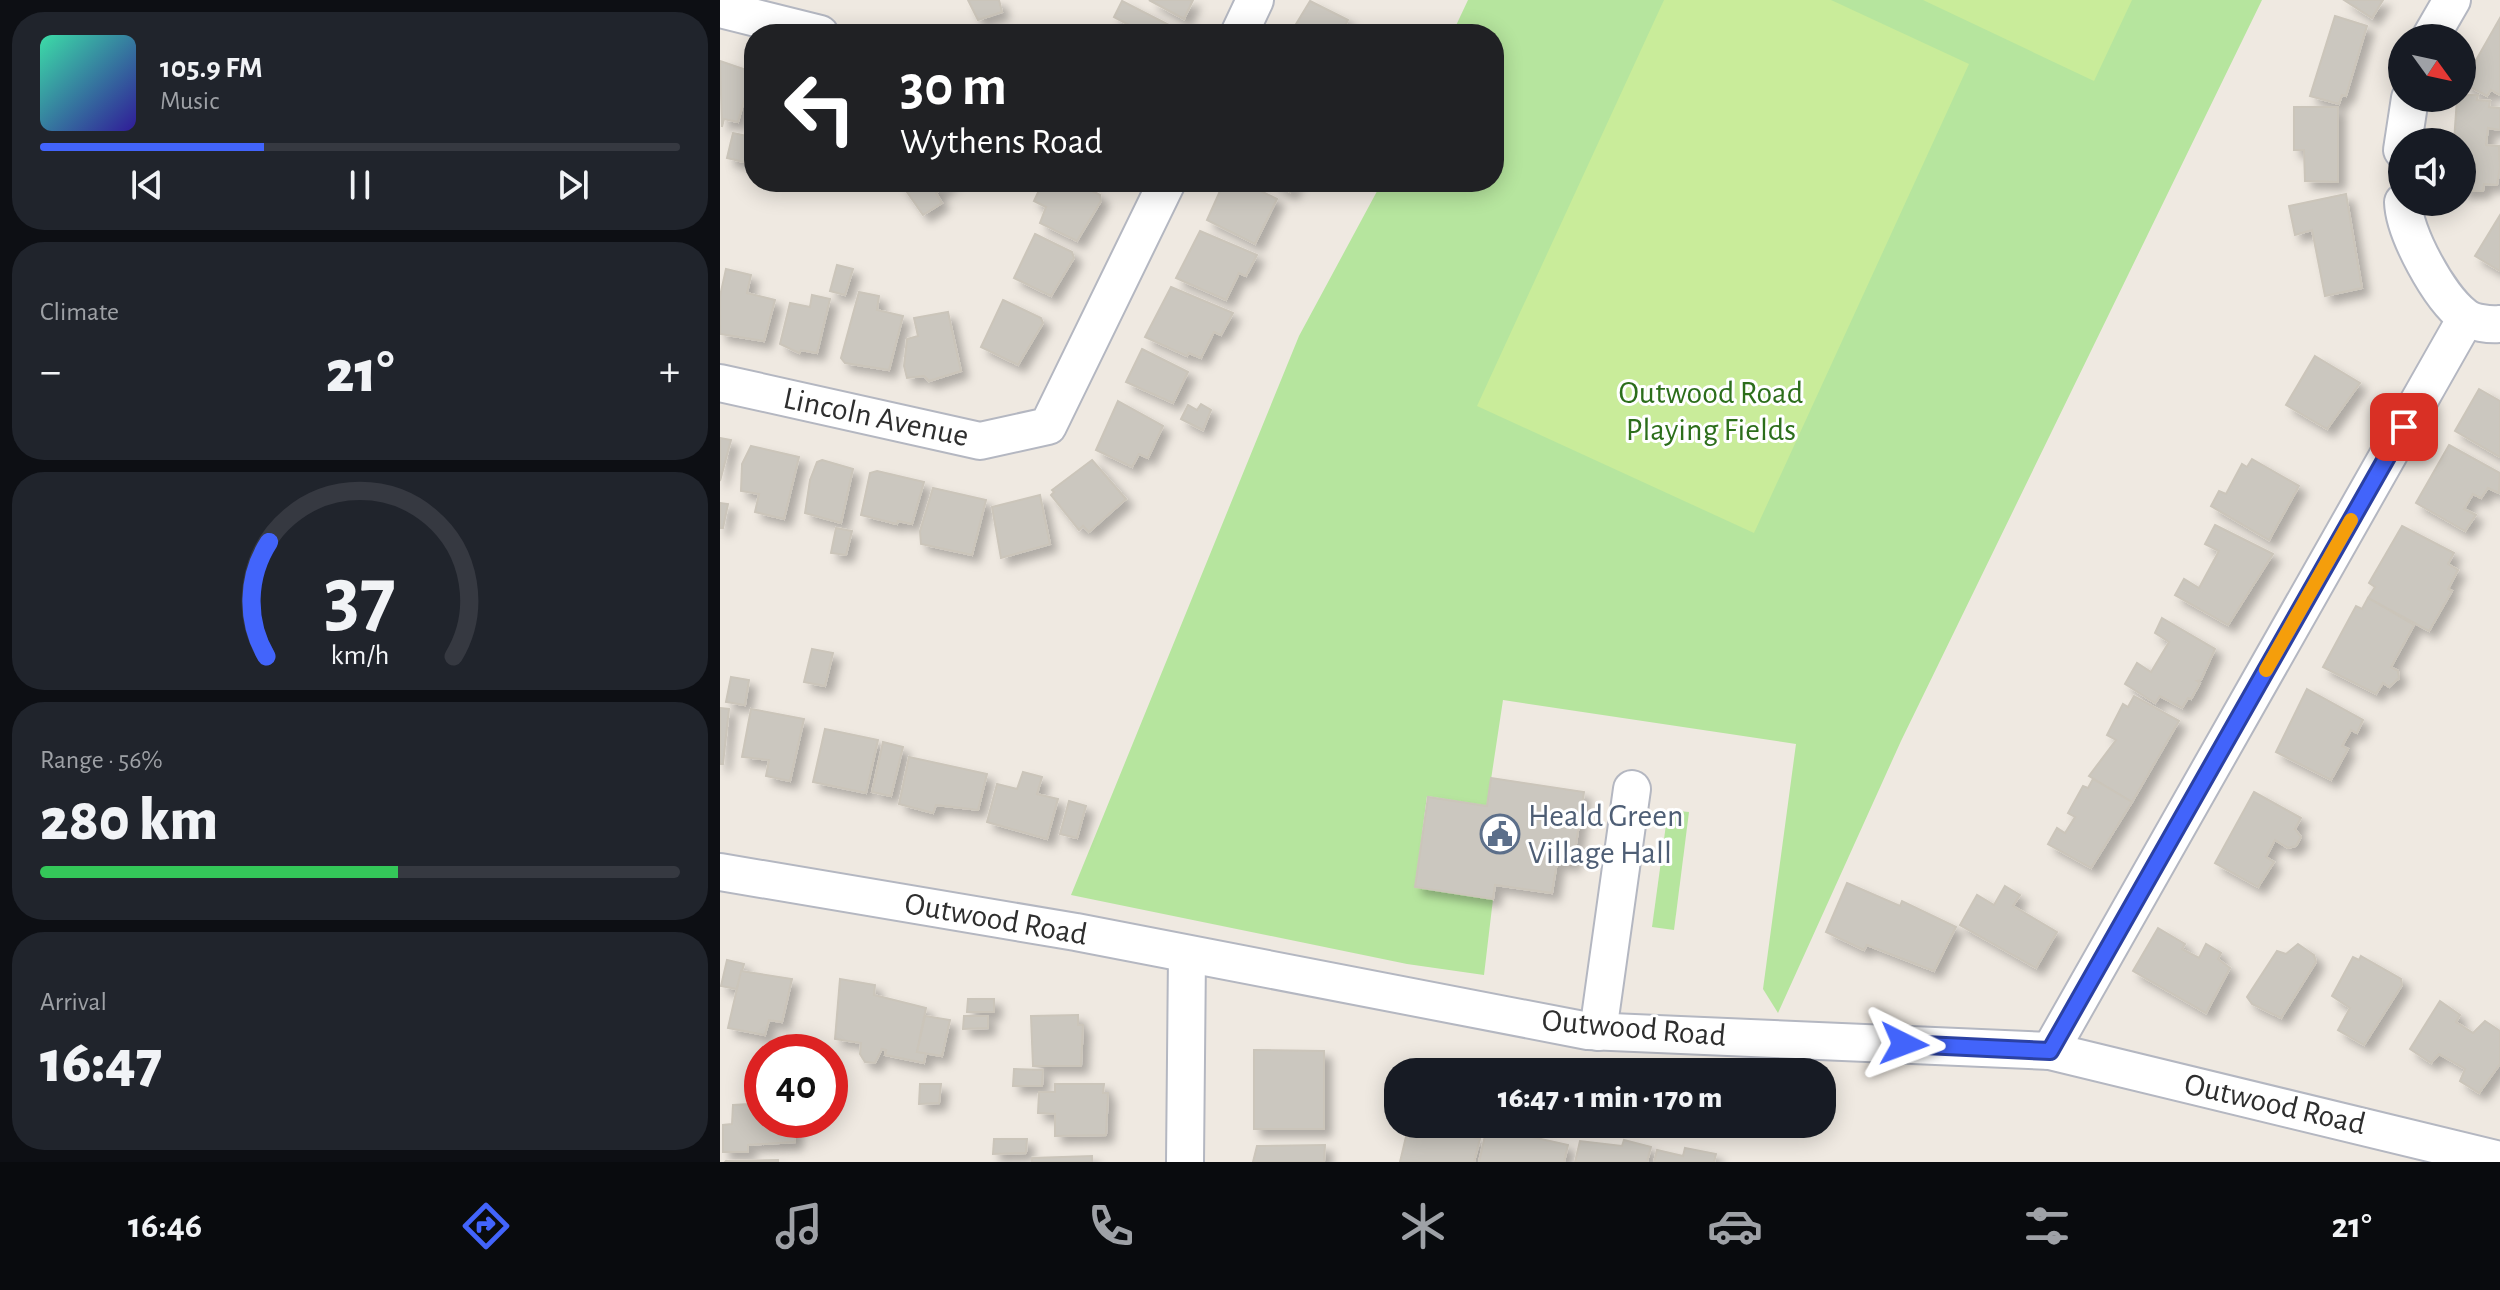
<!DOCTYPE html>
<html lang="en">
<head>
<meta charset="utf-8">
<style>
  body { margin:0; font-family:"Alegreya Sans",sans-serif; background:#20242c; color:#f1f3f6; height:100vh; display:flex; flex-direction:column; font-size:30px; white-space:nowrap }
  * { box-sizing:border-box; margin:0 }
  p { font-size:26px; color:#9ea1a6 }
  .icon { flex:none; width:44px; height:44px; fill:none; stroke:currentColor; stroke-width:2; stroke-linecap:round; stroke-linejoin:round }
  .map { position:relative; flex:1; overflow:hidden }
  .details { display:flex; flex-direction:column; gap:12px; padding:12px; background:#0d0f14; width:720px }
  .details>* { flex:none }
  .top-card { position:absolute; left:24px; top:24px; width:760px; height:168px; border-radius:32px; box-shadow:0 4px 20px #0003; background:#202124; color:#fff; overflow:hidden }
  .needle { width:52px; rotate:123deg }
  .buttons { position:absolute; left:1668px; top:24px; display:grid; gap:16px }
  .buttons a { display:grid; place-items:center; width:88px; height:88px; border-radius:50%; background:#171b24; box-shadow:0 4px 20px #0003; font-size:40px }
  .speed { position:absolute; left:24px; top:1034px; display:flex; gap:16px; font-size:40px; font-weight:700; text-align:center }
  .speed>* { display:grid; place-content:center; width:104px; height:104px; border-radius:50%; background:#171b24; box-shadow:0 4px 20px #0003; line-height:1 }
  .speed .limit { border:12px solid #d22; background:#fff; color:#111 }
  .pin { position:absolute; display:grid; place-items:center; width:68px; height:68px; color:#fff; margin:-34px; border-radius:16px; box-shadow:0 4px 12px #0006 }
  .me { position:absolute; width:88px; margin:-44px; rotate:93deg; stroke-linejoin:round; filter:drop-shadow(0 0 6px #0008) }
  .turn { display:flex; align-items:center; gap:28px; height:168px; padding:0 24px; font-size:36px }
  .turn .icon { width:104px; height:104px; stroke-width:2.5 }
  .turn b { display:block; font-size:56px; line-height:68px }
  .big { font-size:60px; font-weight:800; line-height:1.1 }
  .details .card { flex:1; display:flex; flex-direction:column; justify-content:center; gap:12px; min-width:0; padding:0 28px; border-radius:32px; background:#20242c }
  .details .dial { align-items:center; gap:0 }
  .dial svg { height:208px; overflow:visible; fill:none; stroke:#363941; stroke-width:7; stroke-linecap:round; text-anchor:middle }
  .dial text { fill:#f1f3f6; stroke:none }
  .song { display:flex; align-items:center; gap:24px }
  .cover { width:96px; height:96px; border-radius:12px; background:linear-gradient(135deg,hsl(160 70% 55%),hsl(250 70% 35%)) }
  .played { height:8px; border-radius:4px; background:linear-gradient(90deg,#4264fb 35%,#363941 35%) }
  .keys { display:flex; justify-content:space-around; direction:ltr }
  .heat { display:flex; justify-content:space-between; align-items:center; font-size:44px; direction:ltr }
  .charge { height:12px; border-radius:6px; background:linear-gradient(90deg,#34c759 56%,#363941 0) }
  .trip { position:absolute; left:664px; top:1058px; width:452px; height:80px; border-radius:32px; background:#171b24; box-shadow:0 4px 20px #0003; font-weight:800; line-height:80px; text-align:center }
  .tab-bar { display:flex; height:128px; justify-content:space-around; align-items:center; background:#090b0e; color:#9ea1a6 }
  .tab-bar .icon { width:56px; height:56px }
  .tab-bar .on { color:#4264fb }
  .tab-bar b { font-size:36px; color:#f1f3f6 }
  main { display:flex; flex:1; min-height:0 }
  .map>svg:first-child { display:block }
</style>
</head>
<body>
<main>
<section class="details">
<div class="card">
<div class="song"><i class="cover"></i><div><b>105.9 FM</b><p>Music</p></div></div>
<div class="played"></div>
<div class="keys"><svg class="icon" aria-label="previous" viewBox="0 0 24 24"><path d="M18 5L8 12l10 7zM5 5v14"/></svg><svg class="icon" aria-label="pause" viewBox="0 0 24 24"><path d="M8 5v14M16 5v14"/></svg><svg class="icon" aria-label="next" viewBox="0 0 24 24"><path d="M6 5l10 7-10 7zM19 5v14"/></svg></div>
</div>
<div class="card"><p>Climate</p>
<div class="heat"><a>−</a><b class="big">21°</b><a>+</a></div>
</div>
<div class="card dial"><svg viewBox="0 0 100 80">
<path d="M14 69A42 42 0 1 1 86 69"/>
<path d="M14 69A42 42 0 0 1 15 25" stroke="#4264fb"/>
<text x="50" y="56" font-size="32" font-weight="700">37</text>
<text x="50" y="72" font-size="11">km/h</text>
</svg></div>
<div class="card"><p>Range · 56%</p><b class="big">280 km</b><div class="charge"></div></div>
<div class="card"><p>Arrival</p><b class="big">16:47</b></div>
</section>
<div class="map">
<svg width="1780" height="1162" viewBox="0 0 1780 1162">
  <defs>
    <filter id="shadow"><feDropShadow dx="7" dy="7" stdDeviation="4" flood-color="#0004"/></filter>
  </defs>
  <rect width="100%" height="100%" fill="#efe9e1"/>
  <g fill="#b6e59e">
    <path d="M748,0H1542L1181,741L1058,1013L1043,989L1076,744L783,700L767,806L707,796L695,887L773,899L764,975L687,964L351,895L579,336L662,182H774V34H732Z"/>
    <path d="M948,810L969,812L954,930L932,927Z"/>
  </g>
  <g fill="#c9ec9a">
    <path d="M944,0H1111L1249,64L1034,533L757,406Z"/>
    <path d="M1203,0H1412L1374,81Z"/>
  </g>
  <g fill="#cbc7bf" stroke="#cbc5ba" stroke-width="2" filter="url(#shadow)">
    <path d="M248,0H279L282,12L258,20Z"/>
    <path d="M429,0H473L464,19Z"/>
    <path d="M1624,0H1663L1652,18Z"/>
    <path d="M402,1L459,30V34H409L413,27L394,17Z"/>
    <path d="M590,1L628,20L621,34H570Z"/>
    <path d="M1615,16L1647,26L1626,96L1622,95L1619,104L1590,96Z"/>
    <path d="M1780,18V95L1771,90L1767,96L1743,83Z"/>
    <path d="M0,61L32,72L18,122L4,119L2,127Z"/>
    <path d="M1742,95H1758L1757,100L1770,101L1769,107L1780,108V130L1768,128L1766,145L1779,146L1780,168L1777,185L1764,184L1763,191H1742V142H1734L1737,98Z"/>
    <path d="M1574,107H1618V182L1585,181L1584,150H1574Z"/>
    <path d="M13,133L32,137L24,162L7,158Z"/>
    <path d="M180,182H231L216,193L222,203L203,215Z"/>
    <path d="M340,182H355L380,195L381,201L357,241L320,223L326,207L314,201L322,184L335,191Z"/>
    <path d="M504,182H523L557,199L535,244L487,220Z"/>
    <path d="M550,182H575L570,192Z"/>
    <path d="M1626,194L1642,288L1605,296L1592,230L1575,235L1569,206Z"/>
    <path d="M1780,215V271L1755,256Z"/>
    <path d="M480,231L537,255L526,276L519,273L506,300L456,278Z"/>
    <path d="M315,234L352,252L354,258L331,296L294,278Z"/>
    <path d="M117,265L133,269L125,295L110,291Z"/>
    <path d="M6,269L31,275L27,293L55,300L44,341L0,334V296Z"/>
    <path d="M451,287L513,313L501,335L494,332L481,358L469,353L467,356L425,337Z"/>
    <path d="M139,292L159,296L157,310L183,316L169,370L125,363L121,358Z"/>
    <path d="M92,295L110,299L97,353L81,350L79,353L60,344L70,303L90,307Z"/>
    <path d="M283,300L321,318L323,323L298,365L261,347Z"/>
    <path d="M228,312L241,371L209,381L204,376L187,378L184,366L187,339L198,336L194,318Z"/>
    <path d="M422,349L468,372L453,403L406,382Z"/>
    <path d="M1595,356L1640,383L1607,429L1566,405Z"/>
    <path d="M1759,389L1780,401V457L1735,431Z"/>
    <path d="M398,401L443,426L428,458L419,454L412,467L376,450Z"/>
    <path d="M481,404L491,410L483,430L461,419L468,405L477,410Z"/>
    <path d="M0,438L11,440L0,481Z"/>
    <path d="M1729,445L1780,473L1779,493L1768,488L1761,498L1753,494L1744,509L1756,515L1745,531L1696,503Z"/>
    <path d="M31,446L79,457L64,519L35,512L39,494L21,491L22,464Z"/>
    <path d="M1532,459L1579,486L1549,540L1491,506L1499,491L1506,494L1522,464L1527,467Z"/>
    <path d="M102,460L133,469L121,523L85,513L90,480L97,462Z"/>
    <path d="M372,460L406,499L369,532L363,526L359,530L331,495L334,492L332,490Z"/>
    <path d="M157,471L204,482L192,524L178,521L177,524L141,515L150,473Z"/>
    <path d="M213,488L266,500L252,555L201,544L200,531Z"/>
    <path d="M320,495L330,544L281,558L272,507Z"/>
    <path d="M0,503L8,504L3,528H0Z"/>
    <path d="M1495,525L1553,554L1508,625L1455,595L1464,579L1479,588L1499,551L1485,544Z"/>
    <path d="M1682,526L1734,553L1728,564L1738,570L1728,589L1732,591L1709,631L1648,598L1655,587L1649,583Z"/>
    <path d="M116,528L132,531L126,555L111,553Z"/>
    <path d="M1648,598L1694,625L1671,667L1678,671L1679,678L1669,687L1663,683L1656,694L1603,667L1636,606L1642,609Z"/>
    <path d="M1442,618L1495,649L1481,680L1477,681L1480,683L1471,699L1468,698L1462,708L1440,696L1435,703L1405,684L1417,663L1431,672L1449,642L1435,633Z"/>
    <path d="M92,649L113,653L105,686L84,682Z"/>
    <path d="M11,677L29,680L25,705L6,702Z"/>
    <path d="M1587,689L1643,720L1637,733L1631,730L1622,746L1628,749L1611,780L1556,752Z"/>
    <path d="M1414,696L1459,721L1412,802L1369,776L1396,740L1387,735L1403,704L1408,707Z"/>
    <path d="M0,708L9,709L3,764H0Z"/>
    <path d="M31,709L84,719L70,781L46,776L49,760L22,757Z"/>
    <path d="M105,729L158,740L146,793L93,782Z"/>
    <path d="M163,742L183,747L171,796L152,792Z"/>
    <path d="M189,757L267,774L258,810L216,805L213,813L179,804Z"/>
    <path d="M303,772L322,777L317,794L338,799L327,839L267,822L277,784L297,789Z"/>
    <path d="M771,778L864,792L853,864L837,862L832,893L775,885L773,899L695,887L708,797L767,806Z"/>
    <path d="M1373,779L1412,802L1371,868L1328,844L1337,828L1345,833L1355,817L1348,813L1363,786L1368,788Z"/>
    <path d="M1534,792L1581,818L1575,829L1581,837L1576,846L1568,848L1555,840L1546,857L1554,862L1538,887L1495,863Z"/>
    <path d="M349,801L366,806L357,838L340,834Z"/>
    <path d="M1127,883L1180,906L1182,901L1236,927L1214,971L1147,945L1144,950L1106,932Z"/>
    <path d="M1285,886L1300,895L1293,906L1337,932L1316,968L1240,925L1257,895L1274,905Z"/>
    <path d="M1438,928L1465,944L1462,949L1479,958L1486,944L1501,953L1498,959L1510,968L1486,1013L1413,971Z"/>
    <path d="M1578,944L1594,955L1596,962L1561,1018L1532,1004L1527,997L1557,951L1566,954Z"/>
    <path d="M1641,956L1681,979L1682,985L1644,1045L1618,1030L1630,1008L1612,996L1633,957L1639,960Z"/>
    <path d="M7,960L24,964L17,989L1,986Z"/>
    <path d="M21,971L72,979L62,1022L49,1020L45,1035L8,1028Z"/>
    <path d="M120,979L155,985L154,995L206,1008L197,1052L206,1053L204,1063L165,1055L166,1050L162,1049L155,1063L145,1062L140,1054L141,1043L115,1039Z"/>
    <path d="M248,999H274V1012H247Z"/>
    <path d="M1720,1001L1740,1015L1736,1022L1753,1033L1765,1021L1780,1031V1064L1759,1093L1740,1081L1745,1069L1719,1054L1711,1063L1690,1049Z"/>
    <path d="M358,1015V1025H363L361,1066H313L311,1016Z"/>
    <path d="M205,1016L230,1020L222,1056L197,1052Z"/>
    <path d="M244,1016H268V1028L243,1029Z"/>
    <path d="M534,1050L604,1051V1129H534Z"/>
    <path d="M294,1069L323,1070L322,1086H293Z"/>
    <path d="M200,1084H221L219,1103L199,1104Z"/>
    <path d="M335,1084H384L383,1093H388L386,1135L335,1136V1114L318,1113L319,1092H335Z"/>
    <path d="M32,1088H42V1120H75V1142L28,1145V1152H3V1125L12,1124L13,1105L30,1104Z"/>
    <path d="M689,1124H740L738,1133L760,1139L754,1162H680Z"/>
    <path d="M767,1127L848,1145L844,1162H759Z"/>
    <path d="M274,1139H307L306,1153L273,1154Z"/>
    <path d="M904,1140L931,1147L927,1162H855L860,1141L902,1146Z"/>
    <path d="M605,1145L604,1162H533L537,1146Z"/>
    <path d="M965,1148L996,1154L994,1162H934L937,1150L963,1156Z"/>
    <path d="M372,1156V1162H312V1158Z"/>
    <path d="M58,1160V1162H5L6,1161Z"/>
  </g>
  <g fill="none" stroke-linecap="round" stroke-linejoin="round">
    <g stroke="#b4b7c1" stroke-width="40">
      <g id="minor">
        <path d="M0,9L100,34"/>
        <path d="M519,34L535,0"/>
        <path d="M1710,38L1732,0"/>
        <path d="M1682,150L1690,98"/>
        <path d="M1683,202C1684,233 1719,297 1744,316C1752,323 1770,325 1780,324"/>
        <path d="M0,383L260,441L328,426L447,182"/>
        <path d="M0,872L356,932L868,1031L1330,1051L1780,1160"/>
        <path d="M878,1032L912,789"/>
        <path d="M1330,1051L1746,318"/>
        <path d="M465,1162L467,955"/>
      </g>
    </g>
    <use href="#minor" stroke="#fff" stroke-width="36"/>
  </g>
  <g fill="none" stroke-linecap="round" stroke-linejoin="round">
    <g stroke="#2b41a3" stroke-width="20">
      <path id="route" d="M1184,1044L1330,1051L1684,427"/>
    </g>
    <use href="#route" stroke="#4264fb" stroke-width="14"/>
    <path stroke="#f59e0b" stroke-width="14" d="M1546,670L1631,520"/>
  </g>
  <defs>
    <g id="civic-ring" transform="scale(2)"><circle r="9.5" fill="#fff" stroke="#5c6f8a" stroke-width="1.5"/><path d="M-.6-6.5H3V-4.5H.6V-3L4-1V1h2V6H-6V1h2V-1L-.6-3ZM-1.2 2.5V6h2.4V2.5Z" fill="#5c6f8a"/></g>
  </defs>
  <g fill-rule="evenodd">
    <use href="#civic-ring" x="780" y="834"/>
  </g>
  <g text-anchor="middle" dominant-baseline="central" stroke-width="6" stroke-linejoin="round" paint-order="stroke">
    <g font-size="32" fill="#2c6e1b" stroke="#fff">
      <text x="991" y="393">Outwood Road<tspan x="991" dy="37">Playing Fields</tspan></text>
    </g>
    <g font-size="32" fill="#2e2e2e" stroke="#fff">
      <text transform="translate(156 417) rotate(12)">Lincoln Avenue</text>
      <text transform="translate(276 919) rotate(10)">Outwood Road</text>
      <text transform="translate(914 1028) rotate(5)">Outwood Road</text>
      <text transform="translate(1555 1104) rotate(13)">Outwood Road</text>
    </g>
    <g font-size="32" fill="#4e5e75" stroke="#fff" text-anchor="start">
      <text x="808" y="816">Heald Green<tspan x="808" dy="37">Village Hall</tspan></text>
    </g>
  </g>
</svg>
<div class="buttons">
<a><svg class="needle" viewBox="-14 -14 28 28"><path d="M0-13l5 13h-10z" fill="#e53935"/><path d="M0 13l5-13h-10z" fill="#9ea1a6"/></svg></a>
<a><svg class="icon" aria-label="sound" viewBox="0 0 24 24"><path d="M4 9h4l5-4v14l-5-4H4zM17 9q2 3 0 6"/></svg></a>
</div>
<div class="speed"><div class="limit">40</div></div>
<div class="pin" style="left:1684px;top:427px;background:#d93025"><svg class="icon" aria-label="arrive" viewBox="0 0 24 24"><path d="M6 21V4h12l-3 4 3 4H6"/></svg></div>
<svg class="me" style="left:1184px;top:1044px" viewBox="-20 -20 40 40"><path d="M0-17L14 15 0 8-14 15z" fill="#4264fb" stroke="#fff" stroke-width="4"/></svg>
<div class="trip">16:47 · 1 min · 170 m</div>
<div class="top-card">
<div class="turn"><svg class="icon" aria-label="left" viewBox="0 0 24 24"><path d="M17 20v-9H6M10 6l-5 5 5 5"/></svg><div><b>30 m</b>Wythens Road</div></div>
</div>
</div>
</main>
<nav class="tab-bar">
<b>16:46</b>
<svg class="icon on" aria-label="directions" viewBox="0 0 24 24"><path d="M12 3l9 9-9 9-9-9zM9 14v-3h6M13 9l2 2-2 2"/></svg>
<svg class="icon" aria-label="music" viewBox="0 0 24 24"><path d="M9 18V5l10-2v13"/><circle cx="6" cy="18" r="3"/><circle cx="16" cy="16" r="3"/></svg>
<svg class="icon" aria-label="phone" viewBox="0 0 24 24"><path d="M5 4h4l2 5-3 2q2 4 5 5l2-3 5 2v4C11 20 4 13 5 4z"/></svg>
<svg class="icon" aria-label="climate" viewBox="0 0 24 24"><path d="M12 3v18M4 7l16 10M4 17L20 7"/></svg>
<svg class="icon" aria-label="car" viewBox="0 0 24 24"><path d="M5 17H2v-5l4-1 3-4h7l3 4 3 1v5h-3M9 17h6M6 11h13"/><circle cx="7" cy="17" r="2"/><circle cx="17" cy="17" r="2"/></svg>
<svg class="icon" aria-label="filters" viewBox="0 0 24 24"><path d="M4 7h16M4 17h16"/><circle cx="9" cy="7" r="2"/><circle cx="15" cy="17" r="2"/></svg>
<b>21°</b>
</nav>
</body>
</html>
